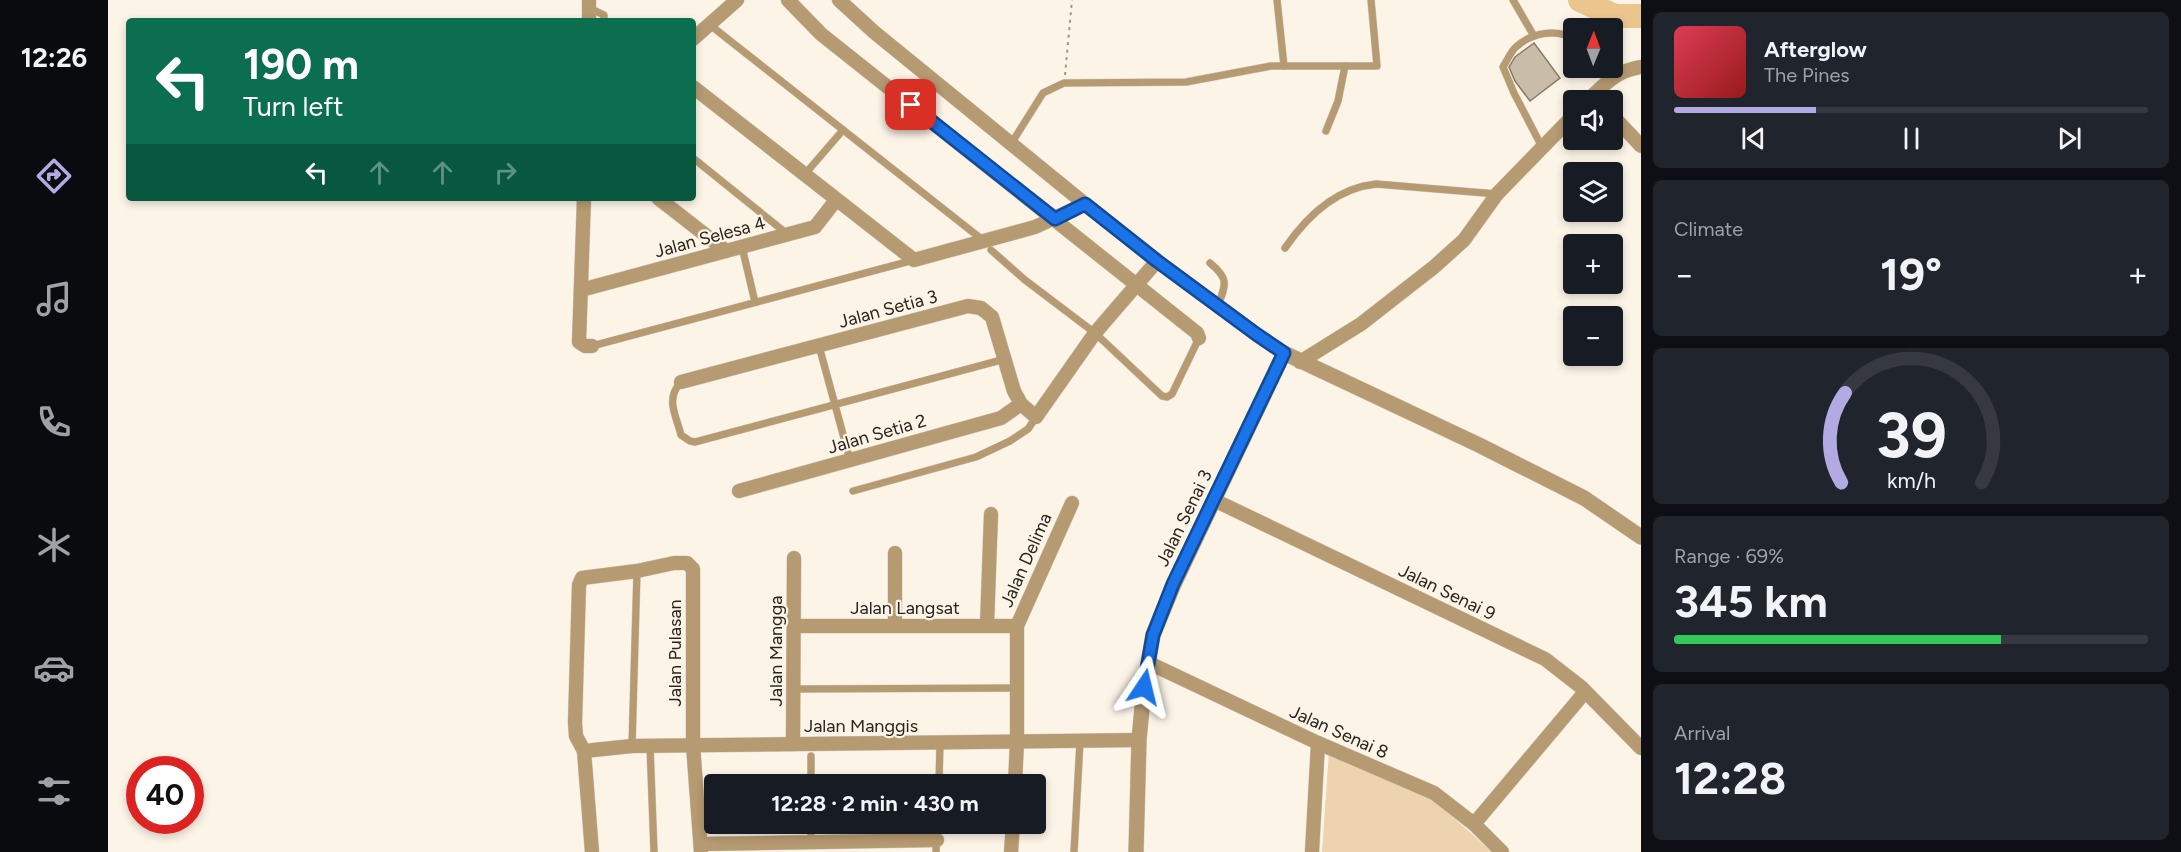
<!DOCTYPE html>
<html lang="en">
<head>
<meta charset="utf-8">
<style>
  body { margin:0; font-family:Figtree,sans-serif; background:#20242c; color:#f1f3f6; height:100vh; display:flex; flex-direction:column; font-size:22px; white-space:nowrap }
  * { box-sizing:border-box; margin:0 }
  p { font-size:20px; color:#9ea1a6 }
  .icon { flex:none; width:33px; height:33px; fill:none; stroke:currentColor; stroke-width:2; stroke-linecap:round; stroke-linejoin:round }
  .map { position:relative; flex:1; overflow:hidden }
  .panel { display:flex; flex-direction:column; gap:12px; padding:12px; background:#0d0f14; width:540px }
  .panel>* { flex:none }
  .guide { position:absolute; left:18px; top:18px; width:570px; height:183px; border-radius:6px; box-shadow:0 3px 9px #0003; background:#0b6e4f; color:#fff; overflow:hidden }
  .needle { width:39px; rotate:1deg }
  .tools { position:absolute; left:1455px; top:18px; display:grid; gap:12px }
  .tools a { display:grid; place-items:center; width:60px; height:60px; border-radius:6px; background:#171b24; box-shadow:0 3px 9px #0003; font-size:30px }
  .speed { position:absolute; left:18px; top:756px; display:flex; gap:12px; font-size:30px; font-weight:700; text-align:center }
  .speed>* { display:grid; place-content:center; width:78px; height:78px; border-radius:50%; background:#171b24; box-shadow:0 3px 9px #0003; line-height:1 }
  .speed .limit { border:9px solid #d22; background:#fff; color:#111 }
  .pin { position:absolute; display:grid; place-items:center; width:51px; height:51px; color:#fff; margin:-26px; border-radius:12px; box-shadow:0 3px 9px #0006 }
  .me { position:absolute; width:66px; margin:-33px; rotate:10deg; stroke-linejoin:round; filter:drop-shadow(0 0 4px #0008) }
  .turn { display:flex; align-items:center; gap:21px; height:126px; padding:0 18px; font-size:27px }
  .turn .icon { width:78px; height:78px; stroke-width:2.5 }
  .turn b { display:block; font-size:42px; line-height:51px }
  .lanes { display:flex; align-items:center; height:57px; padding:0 18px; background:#0003; justify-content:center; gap:30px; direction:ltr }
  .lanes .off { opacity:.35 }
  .big { font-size:45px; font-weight:700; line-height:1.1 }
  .panel .tile { flex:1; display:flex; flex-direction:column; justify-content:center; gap:9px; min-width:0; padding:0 21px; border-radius:9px; background:#20242c }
  .panel .dial { align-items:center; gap:0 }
  .dial svg { height:156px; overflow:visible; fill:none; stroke:#363941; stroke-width:7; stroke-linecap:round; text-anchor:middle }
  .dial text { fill:#f1f3f6; stroke:none }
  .song { display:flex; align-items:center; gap:18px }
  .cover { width:72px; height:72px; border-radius:9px; background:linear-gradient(135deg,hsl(350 70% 55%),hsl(0 70% 35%)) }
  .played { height:6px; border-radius:3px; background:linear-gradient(90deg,#b4aae3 30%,#363941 30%) }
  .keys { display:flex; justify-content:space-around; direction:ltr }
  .heat { display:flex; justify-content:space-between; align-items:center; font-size:33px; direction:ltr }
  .charge { height:9px; border-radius:4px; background:linear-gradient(90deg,#34c759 69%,#363941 0) }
  .trip { position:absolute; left:596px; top:774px; width:342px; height:60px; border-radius:6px; background:#171b24; box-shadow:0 3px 9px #0003; font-weight:700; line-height:60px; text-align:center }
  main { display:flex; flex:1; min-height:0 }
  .tab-bar { display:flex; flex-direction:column; width:108px; justify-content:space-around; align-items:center; background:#090b0e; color:#9ea1a6 }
  .tab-bar .icon { width:42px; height:42px }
  .tab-bar .on { color:#b4aae3 }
  .tab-bar b { font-size:27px; color:#f1f3f6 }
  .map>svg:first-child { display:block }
</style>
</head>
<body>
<main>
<nav class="tab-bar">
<b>12:26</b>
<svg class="icon on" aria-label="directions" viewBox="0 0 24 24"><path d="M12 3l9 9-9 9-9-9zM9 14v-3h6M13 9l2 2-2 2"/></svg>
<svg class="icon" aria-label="music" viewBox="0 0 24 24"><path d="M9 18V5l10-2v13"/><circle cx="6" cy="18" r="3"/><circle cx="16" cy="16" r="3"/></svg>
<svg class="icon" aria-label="phone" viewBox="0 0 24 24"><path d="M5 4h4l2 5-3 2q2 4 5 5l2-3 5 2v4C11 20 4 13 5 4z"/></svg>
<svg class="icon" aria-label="climate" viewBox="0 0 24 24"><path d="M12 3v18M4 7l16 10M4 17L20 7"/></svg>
<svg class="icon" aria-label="car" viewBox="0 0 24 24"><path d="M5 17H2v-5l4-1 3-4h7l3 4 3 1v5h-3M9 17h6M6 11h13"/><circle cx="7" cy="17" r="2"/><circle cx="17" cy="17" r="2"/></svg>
<svg class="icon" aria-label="filters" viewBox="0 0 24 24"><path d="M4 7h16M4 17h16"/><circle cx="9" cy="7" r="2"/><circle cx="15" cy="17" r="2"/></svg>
</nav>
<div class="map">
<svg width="1533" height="852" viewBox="0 0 1533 852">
  <rect width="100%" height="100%" fill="#fdf4e8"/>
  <path fill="#eed4ae" d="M1221,751L1326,800L1384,852H1214Z"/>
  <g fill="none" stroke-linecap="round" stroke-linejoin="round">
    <path stroke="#ebc58d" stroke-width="24" d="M1472,0L1507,16H1533"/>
  </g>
  <path fill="#c9bca8" stroke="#877b69" stroke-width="1.5" d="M1426,43L1452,78L1422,101L1407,81L1401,67L1407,57Z"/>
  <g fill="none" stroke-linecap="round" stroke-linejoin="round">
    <g stroke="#d7cfc3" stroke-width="8">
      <g id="service">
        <path d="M1169,0L1176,66"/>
        <path d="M1405,0L1426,36"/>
        <path d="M481,8L496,15V21"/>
        <path d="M602,25L876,241"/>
        <path d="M1492,68L1502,79"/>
        <path d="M1218,131L1230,101L1237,66"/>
        <path d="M903,144L935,93L956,83L1078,82L1163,66H1269L1263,0"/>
        <path d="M1434,147L1406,93L1395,67C1399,61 1403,51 1408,47C1423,33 1448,28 1466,39"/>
        <path d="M585,158L678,233"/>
        <path d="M697,174L735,130"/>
        <path d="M634,247L647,302"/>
        <path d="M1177,248C1199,216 1228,188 1268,184L1389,194"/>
        <path d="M883,250L917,280L987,333L1054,396L1059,397L1064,394L1091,338"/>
        <path d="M1102,263C1120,278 1119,283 1110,305"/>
        <path d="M484,346L806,260"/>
        <path d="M711,346L742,460"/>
        <path d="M573,382C557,399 568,415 573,435L582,441L587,442L897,359"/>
        <path d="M745,491L868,457L902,441L920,429L928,417"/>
        <path d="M686,689L909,688"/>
        <path d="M524,746L529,571"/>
        <path d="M542,746L546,852"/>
        <path d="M703,756V784"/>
        <path d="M831,784L832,743"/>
        <path d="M703,824V842"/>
        <path d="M828,852L829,824"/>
        <path d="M966,852L972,741"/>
      </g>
    </g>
    <g stroke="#d7cfc3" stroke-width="15">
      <g id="minor">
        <path d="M680,0L713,34L1089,333L1091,338"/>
        <path d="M731,0L766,32L977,204L1049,261L1148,334L1176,353"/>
        <path d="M481,21V0"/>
        <path d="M585,39L629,0"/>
        <path d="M585,87L806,260L927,227L977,204"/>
        <path d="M1480,100C1498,83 1508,71 1533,67"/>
        <path d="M1504,115L1533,146"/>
        <path d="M476,198L471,342L477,346H484"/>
        <path d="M550,198L618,251"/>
        <path d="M473,290L707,227L728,200"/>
        <path d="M1192,362L1253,324L1326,267L1356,240L1389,194L1466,115"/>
        <path d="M573,382L860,306L873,308L884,317L906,391L913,404L928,417L987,333L1049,261"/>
        <path d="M631,491L893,418L913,404"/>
        <path d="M1106,500L1437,659L1473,687L1533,748"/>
        <path d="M787,553V625"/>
        <path d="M879,625L883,514"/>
        <path d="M686,626H909"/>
        <path d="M1041,663L1210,743L1326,793L1366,824L1394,852"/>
        <path d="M685,744L686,558"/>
        <path d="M476,751L524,746L1031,740"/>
        <path d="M907,784L909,742V626L964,503"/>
        <path d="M1366,824L1477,692"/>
        <path d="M593,844L829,840"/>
        <path d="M484,852L476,751L468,736L467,723L471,585L474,578L529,571L566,563H579L585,569V745L593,852"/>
        <path d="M903,852L905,824"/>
        <path d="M1204,852L1210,743"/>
      </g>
    </g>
    <g stroke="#d7cfc3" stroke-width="16">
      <path id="tertiary" d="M1028,852L1031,740L1036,687L1045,635L1066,584L1176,353L1371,445L1476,498L1533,537"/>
    </g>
    <path stroke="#9f988e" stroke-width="2" stroke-dasharray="3 4.5" stroke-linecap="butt" d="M957,75L964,0"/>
    <use href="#service" stroke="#b69a71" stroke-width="7"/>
    <use href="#minor" stroke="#b69a71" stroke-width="14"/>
    <use href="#tertiary" stroke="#b69a71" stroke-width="15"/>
  </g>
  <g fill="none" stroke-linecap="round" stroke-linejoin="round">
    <g stroke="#114b97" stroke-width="15">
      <path id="route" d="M803,105L947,219L977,204L1049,261L1148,334L1176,353L1065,584L1045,635L1036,687"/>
    </g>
    <use href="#route" stroke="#1a73e8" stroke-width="10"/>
  </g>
  <g text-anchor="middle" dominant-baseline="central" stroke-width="4.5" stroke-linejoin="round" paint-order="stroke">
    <g font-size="18" fill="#29241d" stroke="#fdf4e8">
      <text transform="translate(602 237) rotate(-15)">Jalan Selesa 4</text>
      <text transform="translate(780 309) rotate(-15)">Jalan Setia 3</text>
      <text transform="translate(769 434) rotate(-16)">Jalan Setia 2</text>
      <text transform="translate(1076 518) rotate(-64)">Jalan Senai 3</text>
      <text transform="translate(918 560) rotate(-66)">Jalan Delima</text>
      <text transform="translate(1339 592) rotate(26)">Jalan Senai 9</text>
      <text x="797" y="608">Jalan Langsat</text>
      <text transform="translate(668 651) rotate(-90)">Jalan Mangga</text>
      <text transform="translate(567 653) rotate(-90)">Jalan Pulasan</text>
      <text x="753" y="726">Jalan Manggis</text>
      <text transform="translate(1231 732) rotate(24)">Jalan Senai 8</text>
    </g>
  </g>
</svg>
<div class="tools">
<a><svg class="needle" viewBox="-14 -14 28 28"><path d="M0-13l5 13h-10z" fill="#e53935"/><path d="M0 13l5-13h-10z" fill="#9ea1a6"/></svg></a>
<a><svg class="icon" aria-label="sound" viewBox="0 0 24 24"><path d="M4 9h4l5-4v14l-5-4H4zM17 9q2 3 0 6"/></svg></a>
<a><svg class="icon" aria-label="layers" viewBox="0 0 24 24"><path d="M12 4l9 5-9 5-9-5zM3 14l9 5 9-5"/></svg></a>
<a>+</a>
<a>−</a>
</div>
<div class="speed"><div class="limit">40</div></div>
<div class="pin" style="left:803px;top:105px;background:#d93025"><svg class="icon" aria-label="arrive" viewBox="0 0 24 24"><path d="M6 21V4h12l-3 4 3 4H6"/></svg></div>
<svg class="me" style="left:1036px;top:687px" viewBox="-20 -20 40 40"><path d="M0-17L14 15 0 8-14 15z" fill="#1a73e8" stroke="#fff" stroke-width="4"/></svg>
<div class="trip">12:28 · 2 min · 430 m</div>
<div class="guide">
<div class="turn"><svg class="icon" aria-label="left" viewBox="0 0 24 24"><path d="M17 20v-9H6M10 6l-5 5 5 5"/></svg><div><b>190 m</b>Turn left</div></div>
<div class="lanes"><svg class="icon" aria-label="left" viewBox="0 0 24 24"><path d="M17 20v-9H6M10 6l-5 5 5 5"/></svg><svg class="icon off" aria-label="ahead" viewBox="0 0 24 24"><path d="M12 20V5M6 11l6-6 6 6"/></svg><svg class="icon off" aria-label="ahead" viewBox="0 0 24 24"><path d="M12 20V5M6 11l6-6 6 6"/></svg><svg class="icon off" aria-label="right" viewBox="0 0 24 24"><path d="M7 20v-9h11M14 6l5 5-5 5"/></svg></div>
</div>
</div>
<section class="panel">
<div class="tile">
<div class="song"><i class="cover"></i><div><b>Afterglow</b><p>The Pines</p></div></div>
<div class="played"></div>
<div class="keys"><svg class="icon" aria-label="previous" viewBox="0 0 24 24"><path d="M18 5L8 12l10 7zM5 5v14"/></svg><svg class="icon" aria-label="pause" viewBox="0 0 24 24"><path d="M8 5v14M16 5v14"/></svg><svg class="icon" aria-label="next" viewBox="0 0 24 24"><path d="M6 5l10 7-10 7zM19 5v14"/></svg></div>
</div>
<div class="tile"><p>Climate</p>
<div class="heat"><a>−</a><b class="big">19°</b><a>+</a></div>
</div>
<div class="tile dial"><svg viewBox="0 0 100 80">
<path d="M14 69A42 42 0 1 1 86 69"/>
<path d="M14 69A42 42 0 0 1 16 23" stroke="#b4aae3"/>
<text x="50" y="56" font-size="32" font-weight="700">39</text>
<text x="50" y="72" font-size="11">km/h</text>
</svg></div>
<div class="tile"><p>Range · 69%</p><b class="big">345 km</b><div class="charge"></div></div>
<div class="tile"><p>Arrival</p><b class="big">12:28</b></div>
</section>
</main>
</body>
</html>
